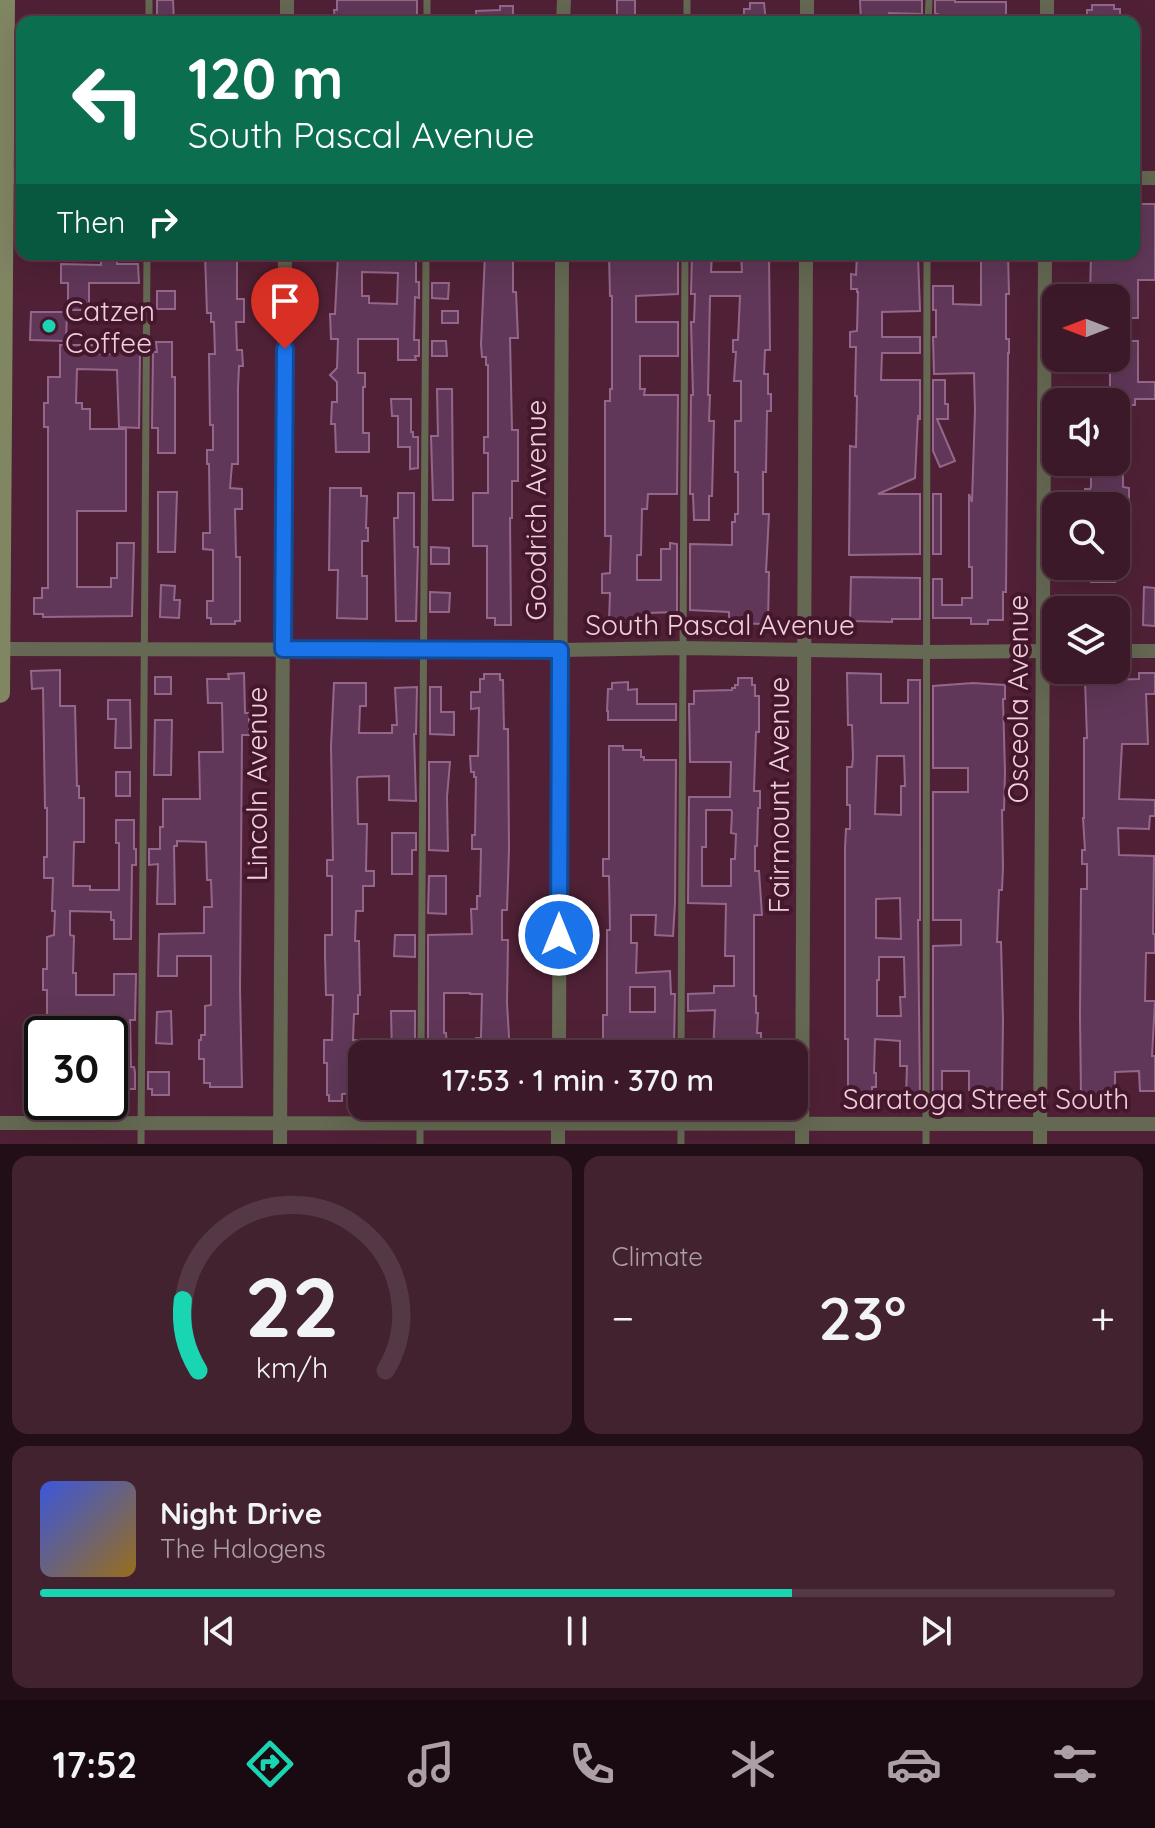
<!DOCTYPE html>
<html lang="en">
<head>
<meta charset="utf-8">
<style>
  body { margin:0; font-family:Quicksand,sans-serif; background:#432230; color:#f1f3f6; height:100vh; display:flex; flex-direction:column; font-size:30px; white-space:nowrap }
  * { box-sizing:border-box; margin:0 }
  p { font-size:26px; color:#aca0a8 }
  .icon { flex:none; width:44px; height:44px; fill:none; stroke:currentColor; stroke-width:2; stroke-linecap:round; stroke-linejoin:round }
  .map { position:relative; height:1144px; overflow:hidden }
  .panel { display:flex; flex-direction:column; gap:12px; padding:12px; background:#210e16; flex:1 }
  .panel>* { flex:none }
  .guide { position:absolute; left:16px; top:16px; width:1124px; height:244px; border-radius:16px; box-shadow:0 8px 32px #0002,0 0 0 2px #553845; background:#0b6e4f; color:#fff; overflow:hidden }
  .needle { width:52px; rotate:270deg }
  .controls { position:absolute; left:1042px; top:284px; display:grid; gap:16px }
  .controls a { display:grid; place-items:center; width:88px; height:88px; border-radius:16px; background:#3c1928; box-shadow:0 8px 32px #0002,0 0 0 2px #553845; font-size:40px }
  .speed { position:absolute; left:24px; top:1016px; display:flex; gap:16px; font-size:40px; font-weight:700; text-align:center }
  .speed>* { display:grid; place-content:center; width:104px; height:104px; border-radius:50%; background:#3c1928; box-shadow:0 8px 32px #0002,0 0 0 2px #553845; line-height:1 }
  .speed .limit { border:4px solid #111; border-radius:12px; background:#fff; color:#111 }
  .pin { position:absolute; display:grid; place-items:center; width:68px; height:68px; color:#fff; margin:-82px -34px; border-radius:50% 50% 50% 0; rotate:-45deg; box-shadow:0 0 8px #0007 }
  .pin .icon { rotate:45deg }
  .me { position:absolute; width:88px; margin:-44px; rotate:0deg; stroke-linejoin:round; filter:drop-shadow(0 0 6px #0008) }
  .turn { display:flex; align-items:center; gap:28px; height:168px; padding:0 40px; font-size:36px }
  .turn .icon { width:104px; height:104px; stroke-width:2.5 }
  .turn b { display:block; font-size:56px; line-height:68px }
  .then { display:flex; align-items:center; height:76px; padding:0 40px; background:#0003; gap:16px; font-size:30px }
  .big { font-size:60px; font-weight:600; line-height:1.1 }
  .panel .card { flex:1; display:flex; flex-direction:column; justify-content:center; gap:12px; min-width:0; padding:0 28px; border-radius:16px; background:#432230 }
  .panel .dial { align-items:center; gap:0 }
  .dial svg { height:208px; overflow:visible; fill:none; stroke:#553845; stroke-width:7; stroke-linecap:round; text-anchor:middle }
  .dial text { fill:#f1f3f6; stroke:none }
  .song { display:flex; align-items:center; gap:24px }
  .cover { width:96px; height:96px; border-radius:12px; background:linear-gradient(135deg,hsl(230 70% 55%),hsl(40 70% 35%)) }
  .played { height:8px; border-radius:4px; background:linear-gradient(90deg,#1ad5b2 70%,#553845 70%) }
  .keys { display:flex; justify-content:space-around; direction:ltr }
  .heat { display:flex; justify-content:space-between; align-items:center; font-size:44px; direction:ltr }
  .panel .tiles { flex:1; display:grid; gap:12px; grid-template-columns:1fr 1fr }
  .card:last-child { grid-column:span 2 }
  .trip { position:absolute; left:348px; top:1040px; width:460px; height:80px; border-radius:16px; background:#3c1928; box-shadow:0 8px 32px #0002,0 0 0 2px #553845; font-weight:600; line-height:80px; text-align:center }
  .tab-bar { display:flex; height:128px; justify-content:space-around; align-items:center; background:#180a10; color:#aca0a8 }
  .tab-bar .icon { width:56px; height:56px }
  .tab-bar .selected { color:#1ad5b2 }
  .tab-bar b { font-size:36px; color:#f1f3f6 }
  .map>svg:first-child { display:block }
</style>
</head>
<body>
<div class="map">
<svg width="1155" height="1144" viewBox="0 0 1155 1144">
  <rect width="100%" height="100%" fill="#502136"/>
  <g fill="#603758" stroke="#94678a" stroke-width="2" fill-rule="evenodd">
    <path d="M157,0H173L174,22H157Z"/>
    <path d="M337,0H417V22H335L334,10H337Z"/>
    <rect x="617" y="0" width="18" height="22"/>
    <path d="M860,0H922V14L889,13V22H861Z"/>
    <path d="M935,0H955V2H1006V22H972V18H938V14H935Z"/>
    <path d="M750,3H764L766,22H744V9H750Z"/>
    <path d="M1092,5H1114V9H1120V22H1087V10H1092Z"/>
    <path d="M500,6H513V22H476V11L500,10Z"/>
    <path d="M1141,204H1155V280H1138V318H1116V298H1090L1091,254H1134V206H1141Z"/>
    <path d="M101,254H118L117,264H138L139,283H89V310H68V283H61V264L101,265Z"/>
    <path d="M205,254H237V299H244V322H236L237,350H242L243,366H239L238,388V464H232L230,488L242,489V509H235L236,557H240V621H235V624H211V618H207V601H213V550L203,549V533H210L209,464H207V450H213V425H210L209,354H215L214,322H211V313H207Z"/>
    <path d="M402,254H416V282H419V298L415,297L414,340H419V356H415L416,360H398V339H358V373H365V387H363V433H369V452H336L335,424H331L332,402H337V382L330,375L337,368L338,339H331L330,314H335L338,255L378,257L402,256ZM362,272L398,273L397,304L369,303V296H362Z"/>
    <path d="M485,254H513V292H516L518,338H510L512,430H518V481H512V518H510L511,625H495V618H487V546H473V493H488V453H484V437H488V365H486V357H482L481,344Z"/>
    <path d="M609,254H678V294L636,296V322H678V356H640V389H645L644,395H678L677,494H648L647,509H642L641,555H637V580H661V549H670V543L677,544V612L647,613V622H609L610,593H602V574L610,573L611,536H605V401H610V389H612V296H610Z"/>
    <path d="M692,254H712L711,272H742L741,254H769L770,350H765L764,374H768V394H771V411H767L766,472H763V514H769L766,572H769L768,624L729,623V612L690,610V544L732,545V522H735V514H738V472H735V421H741V381H734L736,352H733V340H738L740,296H710L708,395H710L709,421H714L712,496H709V520H694L693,494H690L691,395H693L691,322H694L695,294H691Z"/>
    <path d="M857,254L918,256L920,311L882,312V337H920V353H882L881,380H920V420L918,415L915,478L878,494H920V554L849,555L850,446L856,447L857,396H855L856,347H850V332L857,331L858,292H857V289H851V274L856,275Z"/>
    <path d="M981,254H1008L1009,294H1006V339H1009V353H1008L1006,592H1003V620H988V624H971V618H933V579H942V605H962V598H972V567H969V494L972,502L975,410L974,373L934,374L933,337H936V310H933V286H953V304L981,305Z"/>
    <path d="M432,283H449L448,299L432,298Z"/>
    <rect x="157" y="291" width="18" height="18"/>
    <rect x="442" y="311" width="16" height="12"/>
    <path d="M31,312H67L66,341L30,340Z"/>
    <path d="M432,341H446L447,356H432Z"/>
    <path d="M1116,341H1138V382H1155V399H1135V405H1130V407H1116V402H1110V358H1116Z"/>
    <path d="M156,342H172V377H175V453H158V428H152L153,352H157Z"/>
    <path d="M60,345H94V354H118V352H140L139,428L119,427L117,370L77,369L76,403H82V409H90V429H126V511H77V587H111V578H117V543H134L132,616L43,617V614H34V598H42V588H48V427H44V403H48V377H60Z"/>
    <path d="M933,380H945V404H948V419H937L955,461L940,467L933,451Z"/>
    <path d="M437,389H452L453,500H433L431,436H438Z"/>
    <path d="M391,399H411V432H413V437H418V468L410,469V447H398V416H392Z"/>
    <path d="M1091,462H1123V487L1129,488V500H1123V506H1085V489H1090L1091,487Z"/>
    <path d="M330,488H361V496H367L366,528H368V541H362V576H367V619L337,618L338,570H329Z"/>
    <path d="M158,492H177L175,552H158Z"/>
    <path d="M398,493H414V547H418L416,621H396L394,518H398Z"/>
    <rect x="933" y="494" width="8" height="60"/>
    <path d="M431,547L449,548V564H431Z"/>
    <path d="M1092,566H1115V582H1091Z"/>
    <path d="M851,577L920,578V619H892V622L850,621Z"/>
    <path d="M161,585L175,586L174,600H180L179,618L160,617Z"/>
    <path d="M1144,587L1155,588V626L1143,625Z"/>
    <path d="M430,592L450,593L449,612H430Z"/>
    <path d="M60,670V706H75L77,786H79V798H84V842H74L73,886H90V890H119V843H116V820H134V849H136V865H132L131,939H114V920H111V912L70,911V935L74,936L73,973H76V995H114V974H136L135,1020H130L131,1067H134L135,1072V1089H119L118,1047H112V1026H72V1034H49V1026H47V990H43V969H47V937L54,935L55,911H52L53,878H44V857H47V808H45L43,688L32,689L31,671Z"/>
    <path d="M244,673L245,713H249V735H242L240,989L242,1087H210V1083H204V1059H199V1040H201V1035H205V1006L211,1005V956H177V976H158L159,934L204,933V907H212L211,880H207L206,842L177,841V846H174L175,904H157L158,864L149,865V849H160V827H163V799H200L199,752H223L222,703H208L207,679H229L228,674Z"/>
    <path d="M847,673L881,674V703H908V680H920V920H918L920,1097H906L907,1066H900V1041L875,1039L874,1073H876V1087H872V1097H848V1039H845V848L846,829H850V805H847V767H852L853,758L852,725H848ZM877,756H904L905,786H901V815L875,814ZM900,898L901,939L876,938V899ZM879,957H904L905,997H900L901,1016H877V980H879Z"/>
    <path d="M1139,673H1155V694H1146L1148,744H1122L1119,799L1155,800V816H1150L1149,829L1118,828L1119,855L1154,856L1153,934H1155V953H1146L1145,1001H1155L1152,1056H1155V1091H1140L1139,1071L1115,1072V1101H1086V1095H1081L1080,1017L1081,889H1087V864H1082V850H1085L1083,818H1084V738H1087L1085,680H1091V678H1104V680L1139,679Z"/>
    <path d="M484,674H500V680H503L504,729H508L509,849L507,910H502V940H508L507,1003L510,1054H476V1038H481V1036L482,994H470V993H444V1033H446L447,1049H428V935L472,934L471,909H477V896H480L481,849H472V835H475L476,777H474V772H471L470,756H478L479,708L471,709V692H480V679H484Z"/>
    <rect x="155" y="677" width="16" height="17"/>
    <path d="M738,678H752V685H755V696H759V732H756L754,789V791H760V808H758L757,846H755V871H759L762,915H754V996H756V1013H758L757,1033H761V1054H713L715,1010L688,1011V994L714,993V986H734V956H725L726,904L688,903L689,797H730L731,762H690L689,704H694V691L732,690V688H735V685H738ZM706,810H731L732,812L731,833L736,834L735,859H731V886H702V847H706Z"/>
    <path d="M628,682V690L637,689V704H676V720H608V711H607L608,689H612V683Z"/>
    <path d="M334,683H366V706H360L359,733H392V725H397L395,688L417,687L416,734H414L416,801L389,800V776L358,777L357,779L358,824H367L366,871H374V886H363V911H356L355,941H359L360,995H358V1014H354L353,1040H364V1054H362V1093L342,1094V1101H329V1095H327V1063H324V1040H332L333,995H326L325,956V935H332V876H327V860H333L331,746Z"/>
    <path d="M973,683L1005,685V699H1003L1005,772L1004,810H1002L1003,867L1002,890H999L997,942H1001L1003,1020L1002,1092H996V1098H976V1090H969V1071H942V1097H933V946L961,945V920H933V792H968V768H933V686Z"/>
    <path d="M430,687H441V712H454V735L430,734Z"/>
    <path d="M108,700H130L131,748H115L116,719H108Z"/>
    <path d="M155,720H172L171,775H154Z"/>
    <path d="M609,746H623V750H641V757H644V760H676L675,903L673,936L655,935L656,915H631V943H637L636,973L670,971L671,994H675L674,1046H636V1054H599V1040H603V1015H607V930H610L609,876H603V859H609ZM630,987H655V1012H630Z"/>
    <path d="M429,762H450L447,797L448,851L429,850Z"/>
    <rect x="116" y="772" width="14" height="24"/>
    <path d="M392,833H416V850H412V874H392Z"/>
    <path d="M429,876H446V914L428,913Z"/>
    <path d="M395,935H415V957L394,956Z"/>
    <path d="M171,1011L172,1044L156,1043L157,1012Z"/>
    <path d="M391,1011H415V1049H410V1054H392Z"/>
    <path d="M148,1072H169V1095H152V1089H148Z"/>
  </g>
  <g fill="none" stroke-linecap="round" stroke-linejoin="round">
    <g stroke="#656852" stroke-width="7">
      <path d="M149,22V0"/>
      <path d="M427,22V0"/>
      <path d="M687,22V0"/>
      <path d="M928,22L929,0"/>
      <path d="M421,1054L426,254"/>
      <path d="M681,1054L685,254"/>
      <path d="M420,1106V1144"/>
      <path d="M141,1144L147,254"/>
      <path d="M681,1144V1106"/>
      <path d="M926,1144L927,254"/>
    </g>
    <g stroke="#656852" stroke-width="14">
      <path d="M287,22V0"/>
      <path d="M563,22L564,0"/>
      <path d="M807,22V0"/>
      <path d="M1047,22V0"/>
      <path d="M0,177H22"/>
      <path d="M1134,178H1155"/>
      <path d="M0,649L560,650L683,648L926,652L1056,651"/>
      <path d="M1116,651H1155"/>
      <path d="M559,1054L562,254"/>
      <path d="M0,1123L1155,1124"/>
      <path d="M280,1144L285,254"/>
      <path d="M558,1144V1106"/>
      <path d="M802,1144L806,254"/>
      <path d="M1040,1144L1045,254"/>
    </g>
    <path stroke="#808562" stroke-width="20" d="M0,693L5,0"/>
  </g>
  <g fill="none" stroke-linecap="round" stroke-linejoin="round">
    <g stroke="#114b97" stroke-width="20">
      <path id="route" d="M285,349L283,649L560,650L559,935"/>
    </g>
    <use href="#route" stroke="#1a73e8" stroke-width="14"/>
  </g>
  <circle fill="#1ad5b2" stroke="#45172c" stroke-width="3" cx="49" cy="326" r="8"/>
  <g text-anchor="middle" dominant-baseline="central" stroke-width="8" stroke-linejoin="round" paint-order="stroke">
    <g font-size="28" fill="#eecfda" stroke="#45172c" text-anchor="start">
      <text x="65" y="310">Catzen<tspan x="65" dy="32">Coffee</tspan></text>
    </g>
    <g font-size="28" fill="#eecfda" stroke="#45172c">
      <text transform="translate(535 510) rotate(-90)">Goodrich Avenue</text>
      <text x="720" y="624">South Pascal Avenue</text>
      <text transform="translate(1017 699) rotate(-90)">Osceola Avenue</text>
      <text transform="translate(256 784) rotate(-90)">Lincoln Avenue</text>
      <text transform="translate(778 795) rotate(-90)">Fairmount Avenue</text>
      <text x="986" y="1098">Saratoga Street South</text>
    </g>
  </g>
</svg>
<div class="controls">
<a><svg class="needle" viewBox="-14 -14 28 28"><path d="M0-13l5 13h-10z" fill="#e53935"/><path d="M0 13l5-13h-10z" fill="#aca0a8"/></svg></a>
<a><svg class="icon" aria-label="sound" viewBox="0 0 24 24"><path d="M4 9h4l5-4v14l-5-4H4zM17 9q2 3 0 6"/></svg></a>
<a><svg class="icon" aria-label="search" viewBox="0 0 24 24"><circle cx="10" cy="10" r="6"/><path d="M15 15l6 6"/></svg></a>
<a><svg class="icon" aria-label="layers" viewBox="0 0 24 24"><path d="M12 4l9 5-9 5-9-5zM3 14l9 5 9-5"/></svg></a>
</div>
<div class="speed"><div class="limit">30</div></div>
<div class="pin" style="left:285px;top:349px;background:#d93025"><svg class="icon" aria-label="arrive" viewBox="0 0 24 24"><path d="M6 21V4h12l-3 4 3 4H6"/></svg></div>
<svg class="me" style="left:559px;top:935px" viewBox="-20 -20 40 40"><circle r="17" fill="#1a73e8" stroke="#fff" stroke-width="3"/><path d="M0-11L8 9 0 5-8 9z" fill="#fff"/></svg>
<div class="trip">17:53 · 1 min · 370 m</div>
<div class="guide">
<div class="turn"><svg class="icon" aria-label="left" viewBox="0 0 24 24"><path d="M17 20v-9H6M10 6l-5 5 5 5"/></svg><div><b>120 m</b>South Pascal Avenue</div></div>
<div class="then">Then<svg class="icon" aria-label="right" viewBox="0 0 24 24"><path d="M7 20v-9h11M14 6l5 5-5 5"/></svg></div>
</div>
</div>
<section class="panel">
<div class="tiles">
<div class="card dial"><svg viewBox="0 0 100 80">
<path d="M14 69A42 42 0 1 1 86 69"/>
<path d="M14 69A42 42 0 0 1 8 42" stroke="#1ad5b2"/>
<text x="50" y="56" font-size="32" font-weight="700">22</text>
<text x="50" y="72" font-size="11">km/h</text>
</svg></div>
<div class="card"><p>Climate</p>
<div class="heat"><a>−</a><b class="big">23°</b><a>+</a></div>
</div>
<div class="card">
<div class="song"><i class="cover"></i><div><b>Night Drive</b><p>The Halogens</p></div></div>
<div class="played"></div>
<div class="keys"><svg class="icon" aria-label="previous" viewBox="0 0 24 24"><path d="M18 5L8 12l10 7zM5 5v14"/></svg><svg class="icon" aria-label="pause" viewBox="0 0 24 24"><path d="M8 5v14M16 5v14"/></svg><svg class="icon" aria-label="next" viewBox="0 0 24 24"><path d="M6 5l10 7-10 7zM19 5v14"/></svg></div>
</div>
</div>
</section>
<nav class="tab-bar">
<b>17:52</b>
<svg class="icon selected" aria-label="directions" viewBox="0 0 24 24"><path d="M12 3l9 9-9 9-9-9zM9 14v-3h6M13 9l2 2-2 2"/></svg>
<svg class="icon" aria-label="music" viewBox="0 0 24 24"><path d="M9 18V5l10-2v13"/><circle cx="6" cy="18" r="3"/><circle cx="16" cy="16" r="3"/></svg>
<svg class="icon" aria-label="phone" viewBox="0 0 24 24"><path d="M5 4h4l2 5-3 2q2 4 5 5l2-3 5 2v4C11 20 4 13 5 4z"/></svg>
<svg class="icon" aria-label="climate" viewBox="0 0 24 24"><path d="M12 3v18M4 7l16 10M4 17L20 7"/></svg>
<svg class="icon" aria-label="car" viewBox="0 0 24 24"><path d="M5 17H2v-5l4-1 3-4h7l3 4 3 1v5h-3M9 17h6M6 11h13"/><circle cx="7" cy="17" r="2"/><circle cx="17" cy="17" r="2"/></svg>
<svg class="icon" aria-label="filters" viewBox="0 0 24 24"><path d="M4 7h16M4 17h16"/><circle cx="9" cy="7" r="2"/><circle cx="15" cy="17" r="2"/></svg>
</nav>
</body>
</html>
